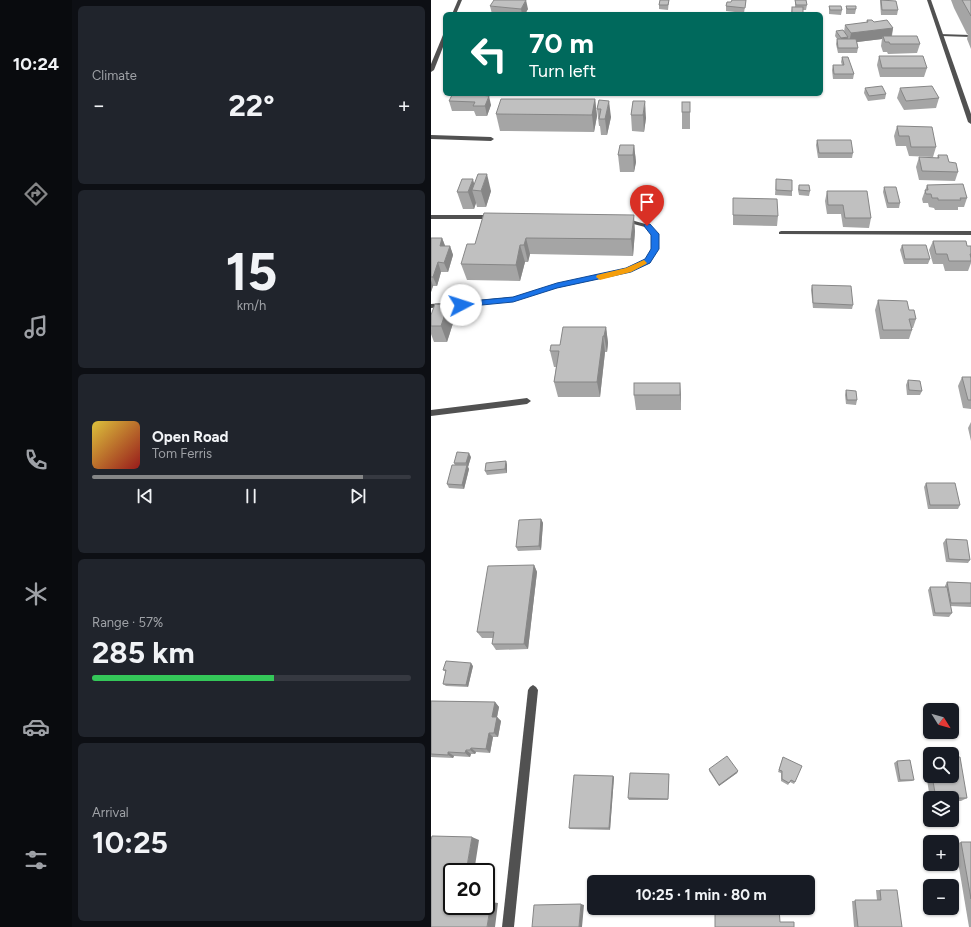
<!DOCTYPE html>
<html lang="en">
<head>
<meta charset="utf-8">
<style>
  body { margin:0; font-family:Figtree,sans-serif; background:#20242c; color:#f1f3f6; height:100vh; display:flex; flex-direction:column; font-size:15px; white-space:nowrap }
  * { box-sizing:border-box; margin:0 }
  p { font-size:13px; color:#9ea1a6 }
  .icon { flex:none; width:22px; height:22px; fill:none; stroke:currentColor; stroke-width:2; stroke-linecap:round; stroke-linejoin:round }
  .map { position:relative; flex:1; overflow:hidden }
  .side { display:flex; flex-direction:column; gap:6px; padding:6px; background:#0d0f14; width:359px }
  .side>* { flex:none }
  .guide { position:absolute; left:12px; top:12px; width:380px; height:84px; border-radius:6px; box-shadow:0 1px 3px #0004; background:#00695c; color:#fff; overflow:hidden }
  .needle { width:26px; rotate:127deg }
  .tools { position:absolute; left:492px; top:703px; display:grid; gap:8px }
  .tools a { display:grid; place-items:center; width:36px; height:36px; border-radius:6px; background:#171b24; box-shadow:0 1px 3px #0004; font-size:20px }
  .speed { position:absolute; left:12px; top:863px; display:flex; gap:8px; font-size:20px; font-weight:700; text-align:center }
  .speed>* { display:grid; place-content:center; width:52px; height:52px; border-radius:50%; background:#171b24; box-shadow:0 1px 3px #0004; line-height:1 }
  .speed .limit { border:2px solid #111; border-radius:6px; background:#fff; color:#111 }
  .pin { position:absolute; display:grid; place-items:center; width:34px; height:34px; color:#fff; margin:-41px -17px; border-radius:50% 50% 50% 0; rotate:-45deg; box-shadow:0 0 4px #0007 }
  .pin .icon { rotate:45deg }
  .me { position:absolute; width:44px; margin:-22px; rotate:85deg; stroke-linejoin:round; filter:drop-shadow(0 0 3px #0008) }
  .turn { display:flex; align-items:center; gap:14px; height:84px; padding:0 20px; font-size:18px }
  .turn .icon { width:52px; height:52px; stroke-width:2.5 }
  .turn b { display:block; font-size:28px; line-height:34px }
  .big { font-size:30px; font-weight:700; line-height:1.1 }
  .side .widget { flex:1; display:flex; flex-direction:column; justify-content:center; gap:6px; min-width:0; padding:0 14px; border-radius:6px; background:#20242c }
  .side .dial { align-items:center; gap:0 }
  .dial b { font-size:52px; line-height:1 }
  .song { display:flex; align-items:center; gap:12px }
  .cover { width:48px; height:48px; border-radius:6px; background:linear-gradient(135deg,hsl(50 70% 55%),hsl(0 70% 35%)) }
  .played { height:4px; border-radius:2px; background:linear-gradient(90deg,#858687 85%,#363941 85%) }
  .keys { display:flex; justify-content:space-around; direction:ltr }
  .heat { display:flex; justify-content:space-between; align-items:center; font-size:22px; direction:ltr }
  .charge { height:6px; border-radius:3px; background:linear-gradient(90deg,#34c759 57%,#363941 0) }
  .trip { position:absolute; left:156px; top:875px; width:228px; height:40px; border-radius:6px; background:#171b24; box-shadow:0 1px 3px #0004; font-weight:700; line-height:40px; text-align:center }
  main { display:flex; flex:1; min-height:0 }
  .dock { display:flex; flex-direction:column; width:72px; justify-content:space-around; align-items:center; background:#090b0e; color:#9ea1a6 }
  .dock .icon { width:28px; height:28px }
  .dock .selected { color:#858687 }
  .dock b { font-size:18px; color:#f1f3f6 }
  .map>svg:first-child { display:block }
</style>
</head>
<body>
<main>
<nav class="dock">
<b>10:24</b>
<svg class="icon selected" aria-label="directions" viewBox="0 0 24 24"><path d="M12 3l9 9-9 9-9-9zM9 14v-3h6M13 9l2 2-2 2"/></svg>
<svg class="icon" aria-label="music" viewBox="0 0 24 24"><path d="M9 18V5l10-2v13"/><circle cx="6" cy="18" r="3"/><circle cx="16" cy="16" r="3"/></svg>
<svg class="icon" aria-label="phone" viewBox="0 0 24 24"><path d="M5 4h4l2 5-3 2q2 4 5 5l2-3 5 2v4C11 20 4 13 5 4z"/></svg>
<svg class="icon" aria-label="climate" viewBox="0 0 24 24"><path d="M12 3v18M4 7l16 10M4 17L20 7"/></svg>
<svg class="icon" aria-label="car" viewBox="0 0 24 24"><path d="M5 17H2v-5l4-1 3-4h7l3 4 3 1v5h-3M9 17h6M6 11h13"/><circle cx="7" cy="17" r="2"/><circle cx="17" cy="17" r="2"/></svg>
<svg class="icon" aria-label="filters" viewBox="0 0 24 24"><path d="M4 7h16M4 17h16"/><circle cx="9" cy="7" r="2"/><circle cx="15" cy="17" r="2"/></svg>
</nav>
<section class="side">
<div class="widget"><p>Climate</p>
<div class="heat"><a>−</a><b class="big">22°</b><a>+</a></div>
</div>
<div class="widget dial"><b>15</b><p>km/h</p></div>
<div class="widget">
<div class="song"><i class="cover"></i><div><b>Open Road</b><p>Tom Ferris</p></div></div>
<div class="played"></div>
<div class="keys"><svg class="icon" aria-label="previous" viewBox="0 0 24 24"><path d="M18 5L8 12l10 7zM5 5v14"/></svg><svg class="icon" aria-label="pause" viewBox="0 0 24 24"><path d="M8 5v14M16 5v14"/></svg><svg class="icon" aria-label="next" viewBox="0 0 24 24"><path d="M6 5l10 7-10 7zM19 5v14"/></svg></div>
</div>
<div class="widget"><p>Range · 57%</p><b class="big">285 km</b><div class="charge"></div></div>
<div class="widget"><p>Arrival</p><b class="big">10:25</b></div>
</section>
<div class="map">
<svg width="540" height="927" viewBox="0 0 540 927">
  <rect width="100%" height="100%" fill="#fff"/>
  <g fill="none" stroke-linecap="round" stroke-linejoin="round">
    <g fill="#515151" fill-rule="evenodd">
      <path d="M508,34L540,35V37L510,36H508Z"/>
      <path d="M0,135L60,137L63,139L60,141L0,139Z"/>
      <path d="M0,215H61L64,217L61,219H0Z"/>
      <path d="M193,218L218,225L227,234V249L219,263L199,272L126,288L82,301L0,308V304L82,297L126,284L195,268L215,259L221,249V235L214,227L191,221L190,220Z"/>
      <path d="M350,231H540V235L348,234V232Z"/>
      <path d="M96,398L100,401L96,404L0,416V410Z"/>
      <path d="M102,685L105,687L107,690L83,927H71L97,690L99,687Z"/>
    </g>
    <g fill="#515151" fill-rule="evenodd">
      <path d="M27,0H31L25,14H21Z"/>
      <path d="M496,0H500L540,114V124L537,122Z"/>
      <path d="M12,35H14V42L3,70L0,72V64Z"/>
    </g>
  </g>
  <g fill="#a5a5a5">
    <path d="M229,0H238L237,10L228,9V5Z"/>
    <path d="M315,0L313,13L295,11V6L300,2Z"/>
    <path d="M364,0H375L376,5L375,10H372V14H360L361,7H364Z"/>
    <path d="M449,0H457V1L467,10L466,15H450L449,2Z"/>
    <path d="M520,0H540V49L536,39L537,34H536L523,8Z"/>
    <path d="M59,6L97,9L94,14H61Z"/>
    <path d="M398,6L411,10L410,15L398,14Z"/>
    <path d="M415,6L425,9L424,14H415Z"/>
    <path d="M436,20L462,28L461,36L489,44L486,53L457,54L456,52H452L450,46L451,39L426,42L427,48L426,53H407L405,44L406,39L404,36L405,31L413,32L414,25L435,23Z"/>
    <path d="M448,56L496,68L493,77H449L446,65Z"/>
    <path d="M411,57L423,74L422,79H402L401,70L402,65H411L410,62Z"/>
    <path d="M434,88L455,94L454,99L437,101L433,93Z"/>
    <path d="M469,88L508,98L505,108L473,110L466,98Z"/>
    <path d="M27,94H53L60,105L56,116H45L43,111H21L18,101Z"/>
    <path d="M164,99L166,116L163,132L69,131L65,114Z"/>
    <path d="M168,100L180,117L176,135H170L169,126H168L166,109Z"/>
    <path d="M202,101L215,118L213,132L201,131L200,115Z"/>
    <path d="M259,102V129H251V112Z"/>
    <path d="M466,126L505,147L502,157L478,156L475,146H465L463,136Z"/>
    <path d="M386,140L422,153L421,158H387L385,145Z"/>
    <path d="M203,145L205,162L203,172H189L187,155Z"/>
    <path d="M507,155L518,162L527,172L524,181L488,180L485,167L488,157L506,158Z"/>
    <path d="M345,179L361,191V196L344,195Z"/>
    <path d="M43,184L60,191L55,207H46L45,203L43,209H32L26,192Z"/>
    <path d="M368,185L379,191L378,196L368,195L367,190Z"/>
    <path d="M496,185L536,198L533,207H527V210H504L503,208L498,207L497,203H492L491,199Z"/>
    <path d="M453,187L469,203L468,208H456L452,192Z"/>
    <path d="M396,191L440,218L438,228L412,227L410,214H396L394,201Z"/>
    <path d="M302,198L347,216L346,226L302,225Z"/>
    <path d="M53,213L204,231L202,256L99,254L97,262H94L89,281L36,280L30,264L44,244Z"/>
    <path d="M0,238H11L14,246H19L22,255L17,272H10L6,286H2L0,292Z"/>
    <path d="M502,241L536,246H540V263L537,271H514L512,264H502L498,250Z"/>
    <path d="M471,245L499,259L497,264H473L469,250Z"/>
    <path d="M381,285L422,305L421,309L382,308L380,290Z"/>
    <path d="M447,300L478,310L485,319L482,328H481V330L478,339H449L444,310Z"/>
    <path d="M17,305L23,320L16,342H3L0,334V315Z"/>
    <path d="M175,327L177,343L176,352H174L169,397H127L123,382L125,367H123L119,351L129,345Z"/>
    <path d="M531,377H540V409L532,408L527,386Z"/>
    <path d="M477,380L491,391L489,395H476L475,385Z"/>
    <path d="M249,383L250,410H205L203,395Z"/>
    <path d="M415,390L426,400L425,405L415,404L414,395Z"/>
    <path d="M540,422V441L537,428Z"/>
    <path d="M40,457L37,467L38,469L33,489L18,488L16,484L24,465L23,463Z"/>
    <path d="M75,461L76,465V473L56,475L54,471Z"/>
    <path d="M495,483L529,505L527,509H497L493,487Z"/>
    <path d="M110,519L112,523L110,550L87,551L85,547Z"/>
    <path d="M515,539L539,560L537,563L515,562L512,543Z"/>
    <path d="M103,565L106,572L97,649L65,650L61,644L62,638H51L46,632Z"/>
    <path d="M516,582L540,583V607L519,606L521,613L518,617L502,616L497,590L499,587H514V586Z"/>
    <path d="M42,666L37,687L15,686L12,684L15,672L12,670Z"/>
    <path d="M0,701L64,702L68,707L66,717L70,721L67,737H62L59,753L45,752L44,754H40L39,757L23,756L22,758L0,757Z"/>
    <path d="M352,757L364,782L363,784L359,782L357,785L350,781V773L347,772Z"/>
    <path d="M498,757H499V776H521L536,798L530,801H521V798H499V799L493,760Z"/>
    <path d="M466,761L483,780L481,781L467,782L463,763Z"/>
    <path d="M278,769L307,771L306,773L288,786L278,771Z"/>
    <path d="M238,775L237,800H198L197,798Z"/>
    <path d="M182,776L183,777L179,830L139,829L138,828Z"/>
    <path d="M530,842H540V927H538L524,844Z"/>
    <path d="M445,890H449L471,927H423L421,901L446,900Z"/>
  </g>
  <g fill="#868686">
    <path d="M95,0L97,9L94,14H91L90,9Z"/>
    <path d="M462,28L460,38L452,36L451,39L418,43L420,33Z"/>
    <path d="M417,37L416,42H409L410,38Z"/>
    <path d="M58,96L60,105L56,116L54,106Z"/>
    <path d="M164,99L166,116L163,132L161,115Z"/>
    <path d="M178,101L180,117L176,135L174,119Z"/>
    <path d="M214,101L215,118L213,132L212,115Z"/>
    <path d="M203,145L205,162L203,172L202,155Z"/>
    <path d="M56,174L60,191L55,207L50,191Z"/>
    <path d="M42,179L45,191L41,190L45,203L43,209L37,192Z"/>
    <path d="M203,215L204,231L202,256L200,239Z"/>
    <path d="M11,238L15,248L9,246Z"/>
    <path d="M95,238L99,254L97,262L93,245Z"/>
    <path d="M89,245L94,262L89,281L85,265Z"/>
    <path d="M19,246L22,255L17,272L13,263Z"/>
    <path d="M7,262L10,272L6,286L2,277Z"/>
    <path d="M0,280L2,286L0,292Z"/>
    <path d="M17,305L23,320L16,342L10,326Z"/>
    <path d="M175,327L177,343L176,352L173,336Z"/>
    <path d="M172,336L174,352L169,397L166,382Z"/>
    <path d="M249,383L250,398V410L249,395Z"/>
    <path d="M38,453L40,457L37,467L35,463Z"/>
    <path d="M75,461L76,465V473L74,469Z"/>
    <path d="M36,465L38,469L33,489L31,485Z"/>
    <path d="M110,519L112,523L110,550L108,546Z"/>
    <path d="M103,565L106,572L97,649L93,644Z"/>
    <path d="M40,663L42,666L37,687L35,685Z"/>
    <path d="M64,702L68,707L66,717L70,721L67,737L63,733L61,717Z"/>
    <path d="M58,733L62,737L59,753L55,749Z"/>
    <path d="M40,748L45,752L44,754L39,750Z"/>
    <path d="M35,750L40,754L39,757L34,753Z"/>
    <path d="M17,752L23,756L22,758L17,755Z"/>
    <path d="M307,771L306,773L288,786V785Z"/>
    <path d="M182,776L183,777L179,830L178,828Z"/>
    <path d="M41,837L48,840L43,872H35Z"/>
    <path d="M60,902L67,903L64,927H56Z"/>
    <path d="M150,904L153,905L151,927H148Z"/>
  </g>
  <g fill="#c0c0c0" stroke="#868686">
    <path d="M63,0H95L90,9L59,6Z"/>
    <path d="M229,0H238L237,5H228Z"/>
    <path d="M301,0H315L314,8L295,6L296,2H300Z"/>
    <path d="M364,0H375L376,5H365Z"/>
    <path d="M450,0L465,1L467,10H451Z"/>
    <path d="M531,0H540V16Z"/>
    <path d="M398,6H410L411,10H399Z"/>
    <path d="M415,6H425V9H416Z"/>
    <rect x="361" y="7" width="11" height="7"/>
    <path d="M436,20H441L443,22L456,20L462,28L420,33L414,25L437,22Z"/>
    <path d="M412,30L417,37L410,38L405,31Z"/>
    <path d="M452,36H486L489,44H459L458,42H454Z"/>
    <path d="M406,39H425L427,48H407Z"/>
    <path d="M448,56H492L496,68H451Z"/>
    <path d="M411,57H417L423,74H403L402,65H413Z"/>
    <path d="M451,86L455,94L438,96L434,88Z"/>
    <path d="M501,86L508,98L475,101L469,88Z"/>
    <path d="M27,94H50V95L58,96L54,106H42L44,102L18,101L21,95H27Z"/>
    <path d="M70,99H164L161,115L65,114Z"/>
    <path d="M168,100L178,101L174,119H168L170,109H166Z"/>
    <path d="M202,101H214L212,115H200Z"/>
    <rect x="251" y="102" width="8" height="10"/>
    <path d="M466,126L501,127L505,147H480L478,136H468Z"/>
    <path d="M386,140H420L422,153H388Z"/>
    <path d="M189,145H203L202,155H187Z"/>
    <path d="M507,155H516L518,162L525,163L527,172L491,171L488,157L508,158Z"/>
    <path d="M47,174H56L50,191L41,190Z"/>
    <path d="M31,179H42L37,192H26Z"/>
    <path d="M345,179L361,180V191L345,190Z"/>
    <path d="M532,184L536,198H529L530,200H507V198H501L500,194H495L494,190H497L496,185Z"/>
    <path d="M368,185H378L379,191L368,190Z"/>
    <path d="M453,187H465L469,203H457Z"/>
    <path d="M396,191H436L440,218H414L412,205H397Z"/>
    <path d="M302,198L346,199L347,216L302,215Z"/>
    <path d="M53,213L203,215L200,239L95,238L93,245H89L85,265L30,264L36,244H44Z"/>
    <path d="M0,238H11L9,246H19L13,263L7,262L2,277H0Z"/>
    <path d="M502,241H535L536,246H540V254H539L540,258V261H518L516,254H505Z"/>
    <path d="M471,245H495L499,259H474Z"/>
    <path d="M381,285L420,286L422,305L382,303Z"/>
    <path d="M447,300L476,301L478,310H483L485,319H478L481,330H452Z"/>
    <path d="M4,304L17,305L10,326H0V315Z"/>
    <path d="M132,327H175L173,336H172L166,382H123L128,351H119L120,345H129Z"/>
    <path d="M531,377H540V400H537Z"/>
    <path d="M477,380L489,381L491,391L478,390Z"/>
    <rect x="203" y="383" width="46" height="12"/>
    <path d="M415,390L425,391L426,400H416Z"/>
    <path d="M26,452L38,453L35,463H23Z"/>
    <path d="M75,461L74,469L54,471L55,463Z"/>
    <path d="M21,465H36L31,485L16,484Z"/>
    <path d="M495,483H524L529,505H499Z"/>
    <path d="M110,519L108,546L85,547L88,520Z"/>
    <path d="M515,539L536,540L539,560L518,559Z"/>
    <path d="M103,565L93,644H61L63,632H46L57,566Z"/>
    <path d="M516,582L540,583V603H520Z"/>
    <path d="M499,587H516L521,613H504Z"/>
    <path d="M15,661L40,663L35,685L12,684L15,670H12Z"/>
    <path d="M0,701L64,702L61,717H66L63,733H58L55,749L40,748L39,750H35L34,753L17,752V755L0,754Z"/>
    <path d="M296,756L307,771L288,785L278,769Z"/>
    <path d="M352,757L371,766L364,782L360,780L358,783L351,779V771L348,770Z"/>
    <path d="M521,757H529L536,798H505L501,776H521Z"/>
    <path d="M479,760L483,780H469L466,761Z"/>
    <path d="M199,773L238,774L237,799L197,798Z"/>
    <path d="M143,775L182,776L178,828H138Z"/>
    <path d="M1,836L41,837L35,872H21V906H55V902H60L56,927H0V840Z"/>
    <path d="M530,842H540V899Z"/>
    <path d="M449,890H466L471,927H427L424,900H450Z"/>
    <path d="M150,904L148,927H101L103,905Z"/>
    <path d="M317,908H348L349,922H363V927H284V910Z"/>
  </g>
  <path fill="#1a73e8" stroke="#114b97" d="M214,224H219L228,234V249L219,263L200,272L126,288L82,302L30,307L26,305L30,302L82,297L126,283L195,268L214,259L220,249V235L213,226Z"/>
  <path fill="#f59e0b" d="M213,260L216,263L215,264L200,272L169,280L165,277L166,275L195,268Z"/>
</svg>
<div class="tools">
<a><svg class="needle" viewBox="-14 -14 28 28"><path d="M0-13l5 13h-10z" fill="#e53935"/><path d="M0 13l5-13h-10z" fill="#9ea1a6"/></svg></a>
<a><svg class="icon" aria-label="search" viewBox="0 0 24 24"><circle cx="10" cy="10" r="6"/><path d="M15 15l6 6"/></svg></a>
<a><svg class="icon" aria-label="layers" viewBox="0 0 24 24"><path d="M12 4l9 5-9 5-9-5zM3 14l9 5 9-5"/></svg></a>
<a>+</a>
<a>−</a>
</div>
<div class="speed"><div class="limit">20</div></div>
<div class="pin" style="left:216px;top:226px;background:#d93025"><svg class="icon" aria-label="arrive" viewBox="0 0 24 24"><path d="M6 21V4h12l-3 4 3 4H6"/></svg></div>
<svg class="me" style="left:30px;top:305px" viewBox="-20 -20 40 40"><circle r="19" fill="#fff"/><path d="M0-13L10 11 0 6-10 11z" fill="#1a73e8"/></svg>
<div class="trip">10:25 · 1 min · 80 m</div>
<div class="guide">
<div class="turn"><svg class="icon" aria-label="left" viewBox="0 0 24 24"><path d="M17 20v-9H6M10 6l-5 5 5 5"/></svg><div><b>70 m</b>Turn left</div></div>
</div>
</div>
</main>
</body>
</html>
